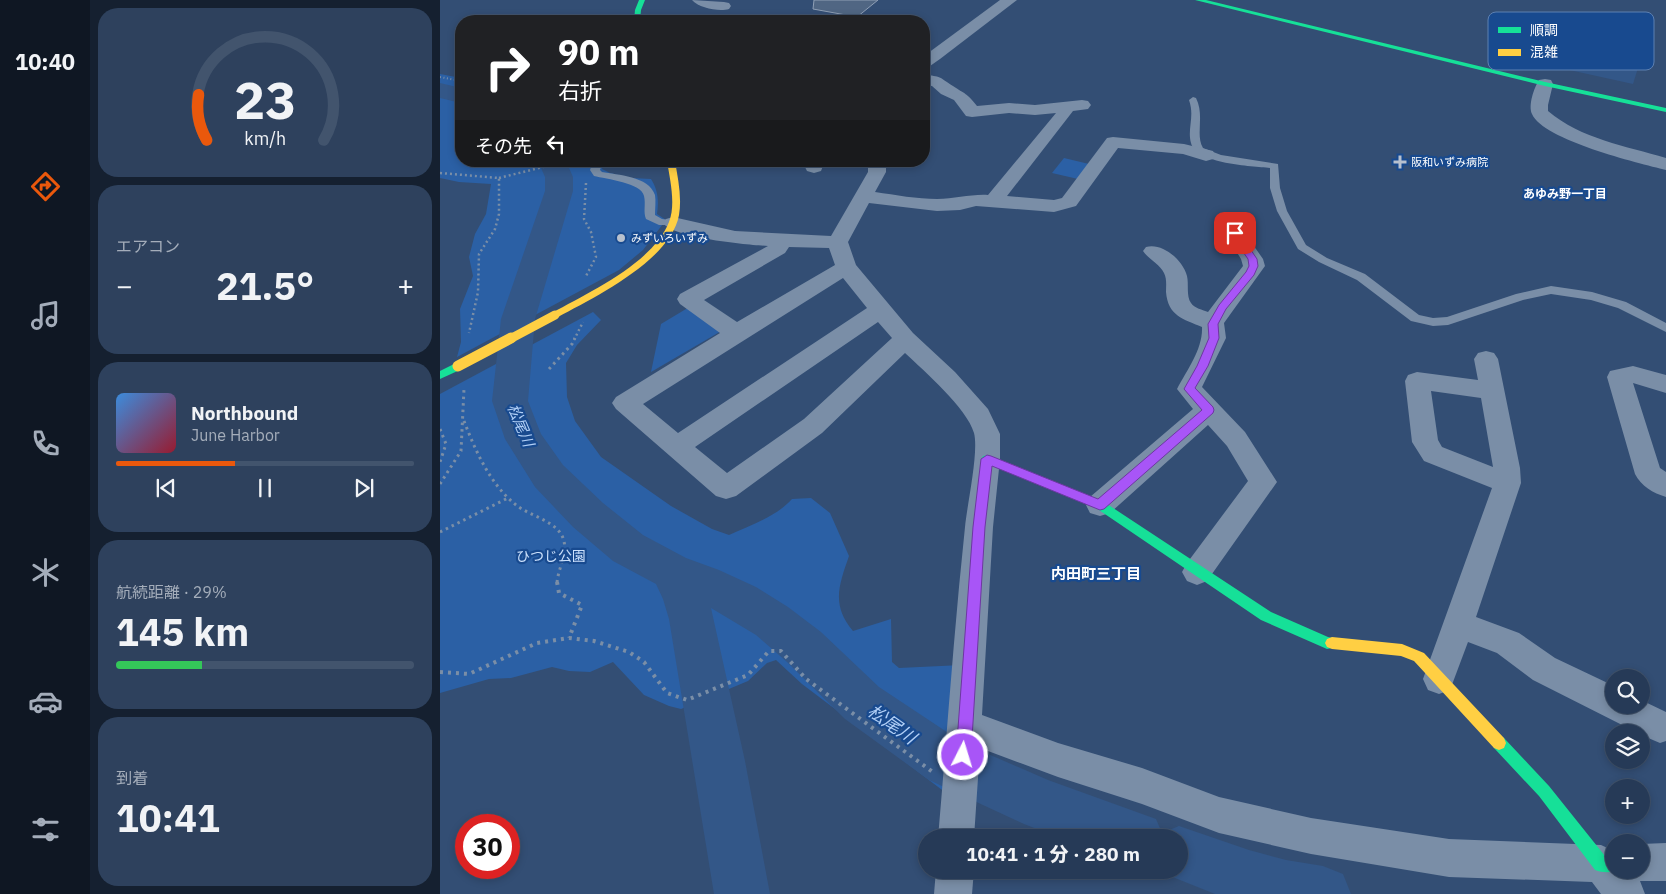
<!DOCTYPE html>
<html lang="ja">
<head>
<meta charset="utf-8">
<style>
  body { margin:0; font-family:"IBM Plex Sans","Noto Sans JP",sans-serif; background:#2e415d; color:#f1f3f6; height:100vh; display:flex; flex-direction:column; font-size:19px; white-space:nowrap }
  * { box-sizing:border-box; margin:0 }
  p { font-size:16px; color:#a4adba }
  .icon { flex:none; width:28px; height:28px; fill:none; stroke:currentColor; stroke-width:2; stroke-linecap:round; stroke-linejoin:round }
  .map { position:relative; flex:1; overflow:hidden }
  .drawer { display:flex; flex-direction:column; gap:8px; padding:8px; background:#152030; width:350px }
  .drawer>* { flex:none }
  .guide { position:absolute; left:15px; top:15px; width:475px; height:152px; border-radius:20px; box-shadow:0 2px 8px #0003,0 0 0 1px #42546d; background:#202124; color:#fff; overflow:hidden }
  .buttons { position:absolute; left:1165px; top:669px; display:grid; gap:10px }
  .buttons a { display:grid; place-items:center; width:45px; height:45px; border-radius:50%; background:#263a57; box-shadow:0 2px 8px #0003,0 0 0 1px #42546d; font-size:25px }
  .speed { position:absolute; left:15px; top:814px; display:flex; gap:10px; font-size:25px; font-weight:700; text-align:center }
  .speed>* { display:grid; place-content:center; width:65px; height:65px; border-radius:50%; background:#263a57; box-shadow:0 2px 8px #0003,0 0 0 1px #42546d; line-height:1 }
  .speed .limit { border:8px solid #d22; background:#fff; color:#111 }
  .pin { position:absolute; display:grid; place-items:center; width:42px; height:42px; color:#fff; margin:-21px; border-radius:10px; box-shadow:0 2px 8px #0006 }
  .me { position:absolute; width:55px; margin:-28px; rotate:5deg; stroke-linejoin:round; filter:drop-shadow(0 0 4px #0008) }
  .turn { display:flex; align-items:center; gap:18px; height:105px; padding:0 20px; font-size:22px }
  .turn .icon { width:65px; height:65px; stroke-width:2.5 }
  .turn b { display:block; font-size:35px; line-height:42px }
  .then { display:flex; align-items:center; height:48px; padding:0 20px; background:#0003; gap:10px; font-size:19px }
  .big { font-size:38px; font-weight:800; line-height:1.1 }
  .drawer .widget { flex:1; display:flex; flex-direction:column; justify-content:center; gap:8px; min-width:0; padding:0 18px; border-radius:20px; background:#2e415d }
  .drawer .dial { align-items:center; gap:0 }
  .dial svg { height:130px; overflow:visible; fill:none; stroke:#42546d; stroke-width:7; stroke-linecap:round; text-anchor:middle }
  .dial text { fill:#f1f3f6; stroke:none }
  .song { display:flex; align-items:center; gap:15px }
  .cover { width:60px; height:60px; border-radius:8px; background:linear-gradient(135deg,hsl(210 70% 55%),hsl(350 70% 35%)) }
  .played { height:5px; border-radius:2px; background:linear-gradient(90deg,#ea580c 40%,#42546d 40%) }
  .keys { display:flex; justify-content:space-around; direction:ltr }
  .heat { display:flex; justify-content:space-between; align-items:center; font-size:28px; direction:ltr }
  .charge { height:8px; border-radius:4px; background:linear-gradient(90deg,#34c759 29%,#42546d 0) }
  .trip { position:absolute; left:478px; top:829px; width:270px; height:50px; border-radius:25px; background:#263a57; box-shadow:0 2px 8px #0003,0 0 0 1px #42546d; font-weight:800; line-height:50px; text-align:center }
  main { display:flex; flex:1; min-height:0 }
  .tab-bar { display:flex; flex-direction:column; width:90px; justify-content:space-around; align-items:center; background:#0f1723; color:#a4adba }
  .tab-bar .icon { width:35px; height:35px }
  .tab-bar .active { color:#ea580c }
  .tab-bar b { font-size:22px; color:#f1f3f6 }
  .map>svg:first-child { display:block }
</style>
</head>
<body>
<main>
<nav class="tab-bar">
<b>10:40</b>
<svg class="icon active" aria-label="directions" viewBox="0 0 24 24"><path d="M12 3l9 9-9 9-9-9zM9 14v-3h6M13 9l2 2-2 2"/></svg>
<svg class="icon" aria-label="music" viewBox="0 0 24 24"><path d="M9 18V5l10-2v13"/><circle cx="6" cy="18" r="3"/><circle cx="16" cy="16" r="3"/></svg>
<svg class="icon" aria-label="phone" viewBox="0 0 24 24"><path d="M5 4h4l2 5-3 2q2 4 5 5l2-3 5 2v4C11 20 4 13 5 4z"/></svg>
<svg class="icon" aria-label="climate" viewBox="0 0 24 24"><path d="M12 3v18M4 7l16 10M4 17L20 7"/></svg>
<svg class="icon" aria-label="car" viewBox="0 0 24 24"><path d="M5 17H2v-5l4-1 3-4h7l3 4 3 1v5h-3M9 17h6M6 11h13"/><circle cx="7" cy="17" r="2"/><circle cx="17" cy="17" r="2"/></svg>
<svg class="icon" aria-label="filters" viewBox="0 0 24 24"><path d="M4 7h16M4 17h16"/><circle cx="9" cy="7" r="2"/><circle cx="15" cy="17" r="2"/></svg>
</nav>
<section class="drawer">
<div class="widget dial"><svg viewBox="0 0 100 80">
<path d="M14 69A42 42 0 1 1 86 69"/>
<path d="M14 69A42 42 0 0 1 9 41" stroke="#ea580c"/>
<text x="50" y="56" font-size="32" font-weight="700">23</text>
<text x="50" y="72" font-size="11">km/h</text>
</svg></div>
<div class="widget"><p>エアコン</p>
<div class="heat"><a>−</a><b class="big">21.5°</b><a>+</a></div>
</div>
<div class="widget">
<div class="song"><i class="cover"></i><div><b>Northbound</b><p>June Harbor</p></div></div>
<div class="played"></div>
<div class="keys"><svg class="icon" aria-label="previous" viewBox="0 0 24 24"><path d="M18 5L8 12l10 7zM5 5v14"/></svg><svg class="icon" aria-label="pause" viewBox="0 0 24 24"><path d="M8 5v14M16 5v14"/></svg><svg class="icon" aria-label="next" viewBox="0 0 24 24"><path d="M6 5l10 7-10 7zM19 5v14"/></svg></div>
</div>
<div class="widget"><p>航続距離 · 29%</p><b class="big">145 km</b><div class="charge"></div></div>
<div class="widget"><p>到着</p><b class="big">10:41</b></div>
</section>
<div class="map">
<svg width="1226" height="894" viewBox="0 0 1226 894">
  <rect width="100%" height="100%" fill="#334e74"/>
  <g fill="#2b60a5">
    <path d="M0,74L21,78V161H164L162,169L170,173L191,178L211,179C218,190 219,201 217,214L226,220L203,250L179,270L17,357L21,342L20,309L33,276L29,257L35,234L46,214L51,184L19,182L0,178Z"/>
    <path d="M624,158L649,164L638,179L612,173Z"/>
    <path d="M251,306L283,330L211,372L221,324Z"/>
    <path d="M153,312L161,320L137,345L126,363L127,397L135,421L161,457L231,506L272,529L289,535C310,525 336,517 352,499L371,498L390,513L409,556C399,585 391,605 413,631L451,619L452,662L459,668L522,665L518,802L362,684L336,660L327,663L308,681L241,709L229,706L204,695L173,662L150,672L129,671L112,667L71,678L49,679L0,693V394Z"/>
  </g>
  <path fill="#335788" d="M1095,28L1203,52L1193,84L1071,57Z"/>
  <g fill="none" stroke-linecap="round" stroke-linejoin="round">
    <g fill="#335788" fill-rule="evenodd">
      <path d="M0,83L21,88V103L0,98Z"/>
      <path d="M98,161H126L133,177V191L95,319L88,401L101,434L123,465L163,503L203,535L246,558L279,570L316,587L348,607L381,632L439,687L525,744L608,780L716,819L722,833L739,826L809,850L846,860L883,866L903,874L911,894H775L720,872L719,870H739V838H620L584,824L489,780L405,719L347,662L316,635L271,608L305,761L330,894H274L229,619L223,599L216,584L173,561L133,527L95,487L65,439L52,401L61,319L105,191V177Z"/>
    </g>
  </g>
  <path fill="#506683" stroke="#8f9fb5" d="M374,0H438L417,17L373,9Z"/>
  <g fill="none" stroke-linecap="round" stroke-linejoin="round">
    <path stroke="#7a8ea7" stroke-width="2" stroke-dasharray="1 2.5" stroke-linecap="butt" d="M0,77L21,81"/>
    <g stroke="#7a8ea7" stroke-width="2.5" stroke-dasharray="2 3" stroke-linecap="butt">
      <path d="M0,173L59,178V214L55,229L39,254L38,292L29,333"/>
      <path d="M59,178L127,161"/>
      <path d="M146,183L144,219L151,232L156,257L146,276"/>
      <path d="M134,340L143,322"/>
    </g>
    <g stroke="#7a8ea7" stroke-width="3" stroke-dasharray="2.5 4" stroke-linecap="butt">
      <path d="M109,369L132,344L135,338"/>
      <path d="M24,421C36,452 50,484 76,505C91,517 119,521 124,541C127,555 118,569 117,583"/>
      <path d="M0,429L6,444L0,462"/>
      <path d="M0,484L21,451L24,389"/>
      <path d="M0,532L68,498"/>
    </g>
    <g stroke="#7a8ea7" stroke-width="4" stroke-dasharray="3 5" stroke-linecap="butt">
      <path d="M117,582L119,593L142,605L129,638"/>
      <path d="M0,672L29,674L97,643L129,638L154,641L189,652L204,662L227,693L247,700L308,675L329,651H341L366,679L494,773"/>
    </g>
    <g fill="#7a8ea7" fill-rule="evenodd">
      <path d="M753,97L756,98C765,116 755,135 763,148L781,155L838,164L840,188L847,211L866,245L887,258L925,274L979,315L993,318L1007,317L1076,294L1111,286L1152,292L1186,302L1226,323V332L1178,308L1151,300L1111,294L1083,300L1008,325L993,326L971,321L917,280L879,262L858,249L837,211L830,188V168C812,166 756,164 751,143C747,128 755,117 749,100Z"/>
      <path d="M153,161H163L160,170L162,172C177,175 209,176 215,195C216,201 215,209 215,215L222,219L237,221L238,223L237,225H219L206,219C203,212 206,204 204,196C202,183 166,179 154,176L150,170Z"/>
    </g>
    <g fill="#7a8ea7" fill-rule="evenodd">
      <path d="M252,0L284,2L289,3L291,6L289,9C279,12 259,8 252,0Z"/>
      <path d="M560,0H577L500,59L490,66L484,68V56Z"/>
      <path d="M484,75C501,76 499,77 513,86C526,95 526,92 537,106L569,103L595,105L642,100L648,101L651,105L648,109L633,111L567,196L614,200L622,198L667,138L673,137L744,144L773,151L775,155L773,159L766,161L743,154L678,148L636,206L614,212L536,206L520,210L497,211L429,203L408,242L416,265L473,333L515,372L548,409L560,434V459L553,527L542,715L618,743L702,768L779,797L871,818L1009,839L1161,845L1174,851V870H1201V844L1226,843V881H1200L1205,894H1161L1152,882L1009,877L871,854L779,833L702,804L618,777L540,748L534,838H498C507,734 514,630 525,527C527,505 539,452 534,433C527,408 484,371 465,353L382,433L296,496L286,499L276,496L176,409L172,403L176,397L280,333L240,304L237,299L240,294L328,246C309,245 233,238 223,223L226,219L233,217L295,231L391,236L428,172V161H446V172L435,192C456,195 477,199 497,199C515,199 531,194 548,195L616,113L595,115L569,113L532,117L526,116L514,100L501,94L492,86L484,85ZM349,247L389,248L395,265L297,322L264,300L345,253ZM403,278L427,308L238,433L203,404ZM438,322L452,338L364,419L287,473L255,447Z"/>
      <path d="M1105,79L1111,80L1113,84L1108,105V111C1141,139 1186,146 1226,158V170C1198,163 1103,140 1092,114C1088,105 1094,88 1099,80Z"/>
      <path d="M367,161H385L381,171L374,173L367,171L365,167Z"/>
      <path d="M795,227L802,229L823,259L825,266L784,323L786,338L762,387L805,432L837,482L767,581L757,585L747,581L742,572L747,563L808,481L787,446L768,425L670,513L660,516L650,513L646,505L650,497L753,409L737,389C747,370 763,349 762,327C743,319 728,316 726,292C726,286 727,279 724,273C720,264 708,259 703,251L706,247C722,242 743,260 747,276C749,284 746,296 751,303C754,308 763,310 768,312L803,266L801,259L785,233L788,229Z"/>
      <path d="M1046,351L1054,353L1058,359L1080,468L1081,483L1036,617L1079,633L1115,658L1174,686V705H1201V700L1226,712V741L1220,743L1201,735V732H1196L1093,680L1057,653L1028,642L1010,690L999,694L988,690L983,679L1052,488L984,461L972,442L965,381L968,375L977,372L1038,380L1034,359L1038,353ZM991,391L1041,398L1053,467L1002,447L998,440Z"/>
      <path d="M1193,366L1226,375V393L1193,383L1220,468L1226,472V497C1213,493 1201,486 1195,474L1167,377L1170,371Z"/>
      <path d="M496,870H534L532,894H494Z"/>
    </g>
    <g fill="#16e098" fill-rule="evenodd">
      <path d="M199,0H205L201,10L200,21H194L195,10Z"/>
      <path d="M755,0H766L1105,82L1226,108V112L1105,86Z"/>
      <path d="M18,362L23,366L22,369L0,379V371Z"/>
      <path d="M547,455L664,502L831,612L888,637L897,639L899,643L897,647L887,649L821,620L656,508L543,462L541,459L543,456Z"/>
      <path d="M1059,736L1064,738L1109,786L1165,856H1174V870H1179C1171,873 1163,873 1155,870L1099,796L1054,748L1052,743L1054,738Z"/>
    </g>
    <g fill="#ffcf43" fill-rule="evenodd">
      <path d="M227,161H235C238,179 242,197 239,215C231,260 155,297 118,317H112L110,315L112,313C149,292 212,264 229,222C236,204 230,180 227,161Z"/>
      <path d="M892,637L962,644L984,653L1064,738L1066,743L1064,748L1059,750L1054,748L974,661L961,656L892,649L887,647L885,643L887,639Z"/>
    </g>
    <path stroke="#ffcf43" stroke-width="9" d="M68,340L115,315"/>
    <path stroke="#ffcf43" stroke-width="11" d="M18,366L71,338"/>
  </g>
  <path fill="#a855f7" stroke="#6d37a1" d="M795,230L798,231L817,259L818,266L814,275L786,309L778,324L779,338L768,366L755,388L773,407L774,410L773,413L664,509L660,510L552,466L545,527L531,755L529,761L523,763L518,761L516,755L533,527L541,459L547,455L551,456L658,499L762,410L744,389L757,366L769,338L768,324L779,305L806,272L809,266L808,259L790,233Z"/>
  <g fill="#b8c1ce" stroke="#184a8f" stroke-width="2">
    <path d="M957.5 154.5h5v5h5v5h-5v5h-5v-5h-5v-5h5z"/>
    <circle cx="181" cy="238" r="5"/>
  </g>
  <g text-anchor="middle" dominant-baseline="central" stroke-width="4.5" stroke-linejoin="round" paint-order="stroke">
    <g font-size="11" fill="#fff" stroke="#184a8f" text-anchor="start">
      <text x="971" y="162">阪和いずみ病院</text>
      <text x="191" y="238">みずいろいずみ</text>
    </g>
    <g font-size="12" font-weight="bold" fill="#fff" stroke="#184a8f">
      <text x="1125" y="193">あゆみ野一丁目</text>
    </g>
    <g font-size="14" fill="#cbe0fb" stroke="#184a8f">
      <text x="111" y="556">ひつじ公園</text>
    </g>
    <g font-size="15" font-style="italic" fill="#b1cff6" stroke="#184a8f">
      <text transform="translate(81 425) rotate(67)">松尾川</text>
    </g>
    <g font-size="15" font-weight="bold" fill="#fff" stroke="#184a8f">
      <text x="656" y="573">内田町三丁目</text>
    </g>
    <g font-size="18" font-style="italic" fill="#b1cff6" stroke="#184a8f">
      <text transform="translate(452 724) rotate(35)">松尾川</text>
    </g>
  </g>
  <rect x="1048" y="12" width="166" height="58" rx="8" fill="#184a8f" stroke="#5d80b1" stroke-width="1"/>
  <rect x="1058" y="27" width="23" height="6" fill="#16e098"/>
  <rect x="1058" y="49" width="23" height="7" fill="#ffcf43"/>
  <g font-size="14" fill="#fff">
    <text x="1090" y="35">順調</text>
    <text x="1090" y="57">混雑</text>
  </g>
</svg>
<div class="buttons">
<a><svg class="icon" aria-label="search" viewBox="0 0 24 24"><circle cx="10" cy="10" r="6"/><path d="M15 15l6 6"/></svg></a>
<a><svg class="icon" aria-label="layers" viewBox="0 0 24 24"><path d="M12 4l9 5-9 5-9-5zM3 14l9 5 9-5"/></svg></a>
<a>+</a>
<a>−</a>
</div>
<div class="speed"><div class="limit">30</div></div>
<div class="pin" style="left:795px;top:233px;background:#d93025"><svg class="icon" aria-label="arrive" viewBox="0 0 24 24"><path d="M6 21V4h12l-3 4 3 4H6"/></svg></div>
<svg class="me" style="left:523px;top:755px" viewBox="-20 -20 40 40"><circle r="17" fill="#a855f7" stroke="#fff" stroke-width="3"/><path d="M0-11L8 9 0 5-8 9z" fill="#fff"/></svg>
<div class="trip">10:41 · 1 分 · 280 m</div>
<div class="guide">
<div class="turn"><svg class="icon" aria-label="right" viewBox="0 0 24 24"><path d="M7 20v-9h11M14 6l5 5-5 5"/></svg><div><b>90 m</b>右折</div></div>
<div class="then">その先<svg class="icon" aria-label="left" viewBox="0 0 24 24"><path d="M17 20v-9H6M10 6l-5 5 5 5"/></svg></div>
</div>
</div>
</main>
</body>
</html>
